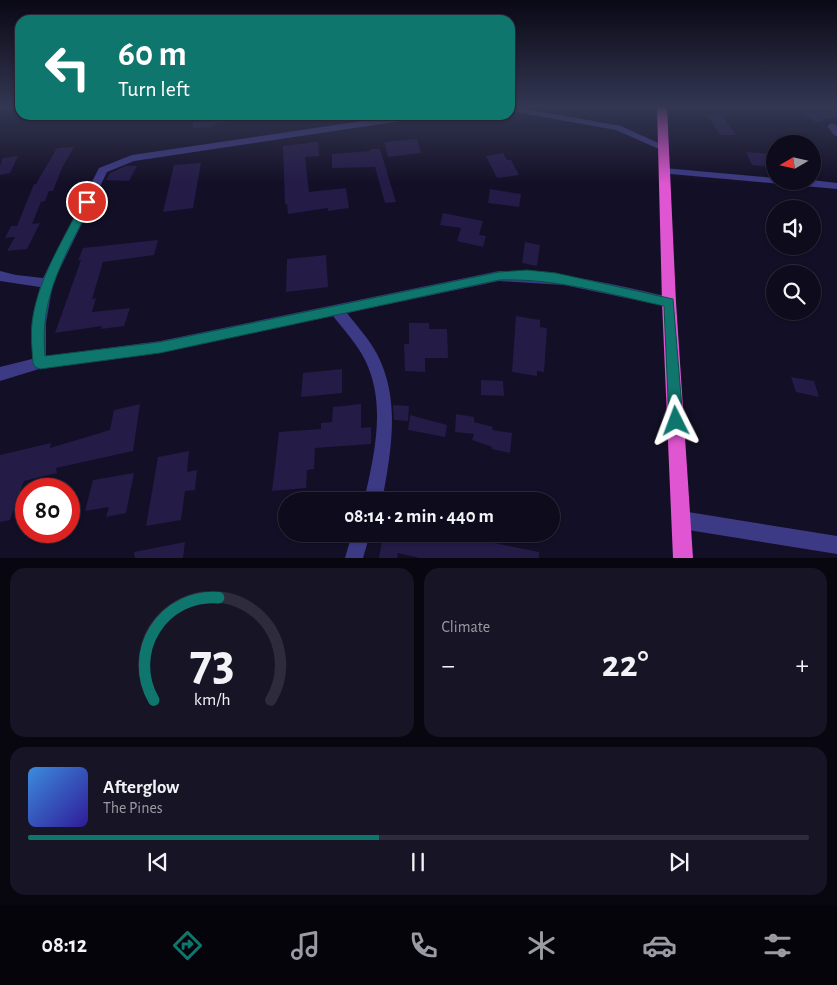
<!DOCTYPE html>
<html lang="en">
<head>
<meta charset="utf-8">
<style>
  body { margin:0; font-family:"Alegreya Sans",sans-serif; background:#171425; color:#f1f3f6; height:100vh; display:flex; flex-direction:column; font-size:19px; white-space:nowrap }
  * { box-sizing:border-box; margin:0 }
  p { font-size:16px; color:#9b9ba3 }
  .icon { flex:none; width:28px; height:28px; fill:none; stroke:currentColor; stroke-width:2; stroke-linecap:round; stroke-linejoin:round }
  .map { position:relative; height:558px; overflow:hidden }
  .sheet { display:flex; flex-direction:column; gap:10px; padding:10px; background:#08060f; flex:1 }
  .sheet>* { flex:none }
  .banner { position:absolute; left:15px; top:15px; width:500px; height:105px; border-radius:15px; box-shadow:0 1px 4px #0004,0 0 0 1px #2e2b3b; background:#0f766e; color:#fff; overflow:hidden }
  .needle { width:32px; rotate:261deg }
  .fabs { position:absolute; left:766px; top:135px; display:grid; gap:10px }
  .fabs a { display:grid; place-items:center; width:55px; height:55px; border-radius:50%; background:#0e0b1c; box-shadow:0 1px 4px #0004,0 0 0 1px #2e2b3b; font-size:25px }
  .speed { position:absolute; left:15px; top:478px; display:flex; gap:10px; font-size:25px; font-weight:700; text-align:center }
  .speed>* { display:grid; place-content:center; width:65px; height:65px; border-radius:50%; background:#0e0b1c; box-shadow:0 1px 4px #0004,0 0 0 1px #2e2b3b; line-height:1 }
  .speed .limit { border:8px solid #d22; background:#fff; color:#111 }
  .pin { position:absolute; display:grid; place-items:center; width:42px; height:42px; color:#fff; margin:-21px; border:2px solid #fff; border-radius:50%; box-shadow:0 1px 5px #0007 }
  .me { position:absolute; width:55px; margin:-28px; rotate:357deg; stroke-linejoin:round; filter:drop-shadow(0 0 4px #0008) }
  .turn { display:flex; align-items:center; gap:18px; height:105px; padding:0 20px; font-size:22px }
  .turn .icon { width:65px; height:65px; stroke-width:2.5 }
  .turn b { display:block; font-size:35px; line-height:42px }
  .big { font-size:38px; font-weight:700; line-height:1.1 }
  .sheet .tile { flex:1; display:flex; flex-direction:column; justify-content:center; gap:8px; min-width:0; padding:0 18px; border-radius:15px; background:#171425 }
  .sheet .dial { align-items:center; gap:0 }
  .dial svg { height:130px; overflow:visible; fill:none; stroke:#2e2b3b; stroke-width:7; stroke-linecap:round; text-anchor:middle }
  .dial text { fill:#f1f3f6; stroke:none }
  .song { display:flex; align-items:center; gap:15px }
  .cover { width:60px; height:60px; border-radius:8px; background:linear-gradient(135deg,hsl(210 70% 55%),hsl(250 70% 35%)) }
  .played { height:5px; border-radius:2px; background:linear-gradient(90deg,#0f766e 45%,#2e2b3b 45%) }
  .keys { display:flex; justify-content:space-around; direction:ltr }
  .heat { display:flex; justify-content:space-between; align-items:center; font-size:28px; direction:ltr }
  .sheet .tiles { flex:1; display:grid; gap:10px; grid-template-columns:1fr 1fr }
  .tile:last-child { grid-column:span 2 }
  .trip { position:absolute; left:278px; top:492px; width:282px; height:50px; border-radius:25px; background:#0e0b1c; box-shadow:0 1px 4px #0004,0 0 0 1px #2e2b3b; font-weight:700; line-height:50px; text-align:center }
  .tabs { display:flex; height:80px; justify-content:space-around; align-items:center; background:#06040b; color:#9b9ba3 }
  .tabs .icon { width:35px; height:35px }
  .tabs .active { color:#0f766e }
  .tabs b { font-size:22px; color:#f1f3f6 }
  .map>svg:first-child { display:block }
</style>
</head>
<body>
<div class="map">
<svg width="837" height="558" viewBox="0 0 837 558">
  <rect width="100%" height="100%" fill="#130f26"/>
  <g fill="#241b47">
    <path d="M837,106V117L815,122L801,112Z"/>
    <path d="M706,114H721L736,135H720Z"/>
    <path d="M192,115H229V121L214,124V126L193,128Z"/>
    <path d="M417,139L421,153L388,157L384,142Z"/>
    <path d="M318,142L319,156L305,157L309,192L346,188L349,208L328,211V208L288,214L287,204H285L283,146Z"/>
    <path d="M74,147L62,168L53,191H49L45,201L41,202L32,224L40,223L27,249L7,251L15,237L5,238L11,226H17L34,184H36L57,148Z"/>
    <path d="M370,149H380L396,202L385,203L375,167L332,168V154L370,151Z"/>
    <path d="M746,152L775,154V167L752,165Z"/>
    <path d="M503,153L507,160H511L519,175L497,178L486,156Z"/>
    <path d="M18,156L10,173L0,175V166L3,158Z"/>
    <path d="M201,163L193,208L163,212L174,165Z"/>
    <path d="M126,166H137L129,181L106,180L110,173Z"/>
    <path d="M490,189L521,194L519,207L488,203Z"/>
    <path d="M443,213L483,221L479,235L486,236L483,247L457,241L461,228L440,225Z"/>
    <path d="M158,240L154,255L103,262L92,299L96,298L92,312L130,308L124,326L101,329L102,326L55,333L81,260L78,261L83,248Z"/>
    <path d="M525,242L540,245L537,266L522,263Z"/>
    <path d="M326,255L328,287L286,292L287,259Z"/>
    <path d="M516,316L540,320V327L547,328L544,372L537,371V376L512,372Z"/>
    <path d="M409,323H429V329H447L448,358H425V372L405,371L404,344H409Z"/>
    <path d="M342,369V393L301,397L303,373Z"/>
    <path d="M791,377L814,381L819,397L796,392Z"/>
    <path d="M481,380L503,381L504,396L481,395Z"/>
    <path d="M140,404L133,451L56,468L57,473L24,481L10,520L0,522V455L51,443L50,448L110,430L114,410Z"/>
    <path d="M361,404V428L371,427V444L315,448L314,469L307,470L306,488L272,491L279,432L321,429V423L332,422L333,407Z"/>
    <path d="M393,405L409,406L408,421L394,420Z"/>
    <path d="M456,414L474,417V422L493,427L492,430L512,433L510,453L492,449V447L472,440L474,434L455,432Z"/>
    <path d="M410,415L447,425L445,437L408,430Z"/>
    <path d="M189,451L187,472L197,470L195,490L185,491L181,520L146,526L158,457Z"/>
    <path d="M134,473L126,513L106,517L109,507L85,511L93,480Z"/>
    <path d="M383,534H450L539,552V558H419L398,553L397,558H379Z"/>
    <path d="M185,542L183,558H135L134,552Z"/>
  </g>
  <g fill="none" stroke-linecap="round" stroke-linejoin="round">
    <g fill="#3d3a85" fill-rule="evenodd">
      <path d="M510,106L621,126L667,147L665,149H659L616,130L510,111Z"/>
      <path d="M403,115H426L421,118L134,161L107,172L53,283L46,323V356L160,341L499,271C557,271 612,284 669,297L674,298L675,302L674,306L669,307L564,285L499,281L347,313C357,326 369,339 377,354C401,400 391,452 382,501H364C374,456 387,404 365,360C357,344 344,330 333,316L160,353L39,369L0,381V367L32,359V323L40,287L0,281V271L16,275L43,278L99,168L132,155Z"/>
      <path d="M832,123L837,126V136L834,135L827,126Z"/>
      <path d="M664,168L775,178V181L812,180L837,183V189L660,173V169Z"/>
      <path d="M682,511L837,536V554L682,529L676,526L673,520L676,514Z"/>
      <path d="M352,534H370L363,558H345Z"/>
    </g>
    <path fill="#e055d1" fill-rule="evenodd" d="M657,106H667L676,302L693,558H673L662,302Z"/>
  </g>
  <linearGradient id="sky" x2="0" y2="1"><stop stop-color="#0a0815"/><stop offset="0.58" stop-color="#333752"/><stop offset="1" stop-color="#333752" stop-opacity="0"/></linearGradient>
  <rect width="837" height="184" fill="url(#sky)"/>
  <path fill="#0f766e" stroke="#0a4d48" d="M87,199L92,202C66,256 39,294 45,356L160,342L499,272L527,270L556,273L673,299L683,421L681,426L676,428L671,426L669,421L664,306C609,294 555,278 499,280L160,353L40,369L35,367L33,363C32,348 30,332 33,316C40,275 64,239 82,202Z"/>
</svg>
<div class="fabs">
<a><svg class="needle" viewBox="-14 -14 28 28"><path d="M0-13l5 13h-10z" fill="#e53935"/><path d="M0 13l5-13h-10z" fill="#9b9ba3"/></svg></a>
<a><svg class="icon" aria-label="sound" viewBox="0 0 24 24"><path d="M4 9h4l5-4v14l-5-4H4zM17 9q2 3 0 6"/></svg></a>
<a><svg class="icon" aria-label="search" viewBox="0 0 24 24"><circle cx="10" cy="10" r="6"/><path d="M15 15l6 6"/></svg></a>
</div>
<div class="speed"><div class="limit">80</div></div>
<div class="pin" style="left:87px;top:202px;background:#d93025"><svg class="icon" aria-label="arrive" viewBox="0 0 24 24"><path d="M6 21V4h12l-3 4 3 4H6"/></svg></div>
<svg class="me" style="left:676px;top:421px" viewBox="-20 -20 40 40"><path d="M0-17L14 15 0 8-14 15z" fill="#0f766e" stroke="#fff" stroke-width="4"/></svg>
<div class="trip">08:14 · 2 min · 440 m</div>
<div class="banner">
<div class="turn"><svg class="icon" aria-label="left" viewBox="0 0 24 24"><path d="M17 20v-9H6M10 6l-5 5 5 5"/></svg><div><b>60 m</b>Turn left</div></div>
</div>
</div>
<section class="sheet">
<div class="tiles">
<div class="tile dial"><svg viewBox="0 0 100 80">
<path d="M14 69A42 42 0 1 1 86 69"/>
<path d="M14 69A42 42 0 0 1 54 6" stroke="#0f766e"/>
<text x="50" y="56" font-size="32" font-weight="700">73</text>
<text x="50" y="72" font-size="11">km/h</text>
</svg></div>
<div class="tile"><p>Climate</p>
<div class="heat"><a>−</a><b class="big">22°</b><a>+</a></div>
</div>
<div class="tile">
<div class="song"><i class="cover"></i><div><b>Afterglow</b><p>The Pines</p></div></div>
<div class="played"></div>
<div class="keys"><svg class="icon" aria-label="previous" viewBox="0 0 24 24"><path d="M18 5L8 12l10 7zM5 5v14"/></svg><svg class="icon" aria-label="pause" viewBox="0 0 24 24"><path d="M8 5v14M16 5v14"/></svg><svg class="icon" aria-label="next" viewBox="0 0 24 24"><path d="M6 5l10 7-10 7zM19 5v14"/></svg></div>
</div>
</div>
</section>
<nav class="tabs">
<b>08:12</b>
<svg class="icon active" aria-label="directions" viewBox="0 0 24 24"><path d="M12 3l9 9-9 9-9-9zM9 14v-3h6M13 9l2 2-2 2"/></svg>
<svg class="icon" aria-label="music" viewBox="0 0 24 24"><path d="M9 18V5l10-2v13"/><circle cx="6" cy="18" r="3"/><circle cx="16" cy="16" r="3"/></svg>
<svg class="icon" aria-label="phone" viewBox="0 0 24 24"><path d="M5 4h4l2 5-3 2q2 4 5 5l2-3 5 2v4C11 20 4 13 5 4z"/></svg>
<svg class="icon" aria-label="climate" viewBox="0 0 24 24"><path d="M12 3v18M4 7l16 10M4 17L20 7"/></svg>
<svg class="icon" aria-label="car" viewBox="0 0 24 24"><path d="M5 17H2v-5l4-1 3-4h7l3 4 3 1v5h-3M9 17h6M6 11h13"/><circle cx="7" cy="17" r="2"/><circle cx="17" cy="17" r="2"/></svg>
<svg class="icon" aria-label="filters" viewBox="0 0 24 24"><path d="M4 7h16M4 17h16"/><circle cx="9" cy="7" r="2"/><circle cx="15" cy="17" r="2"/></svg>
</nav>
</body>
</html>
